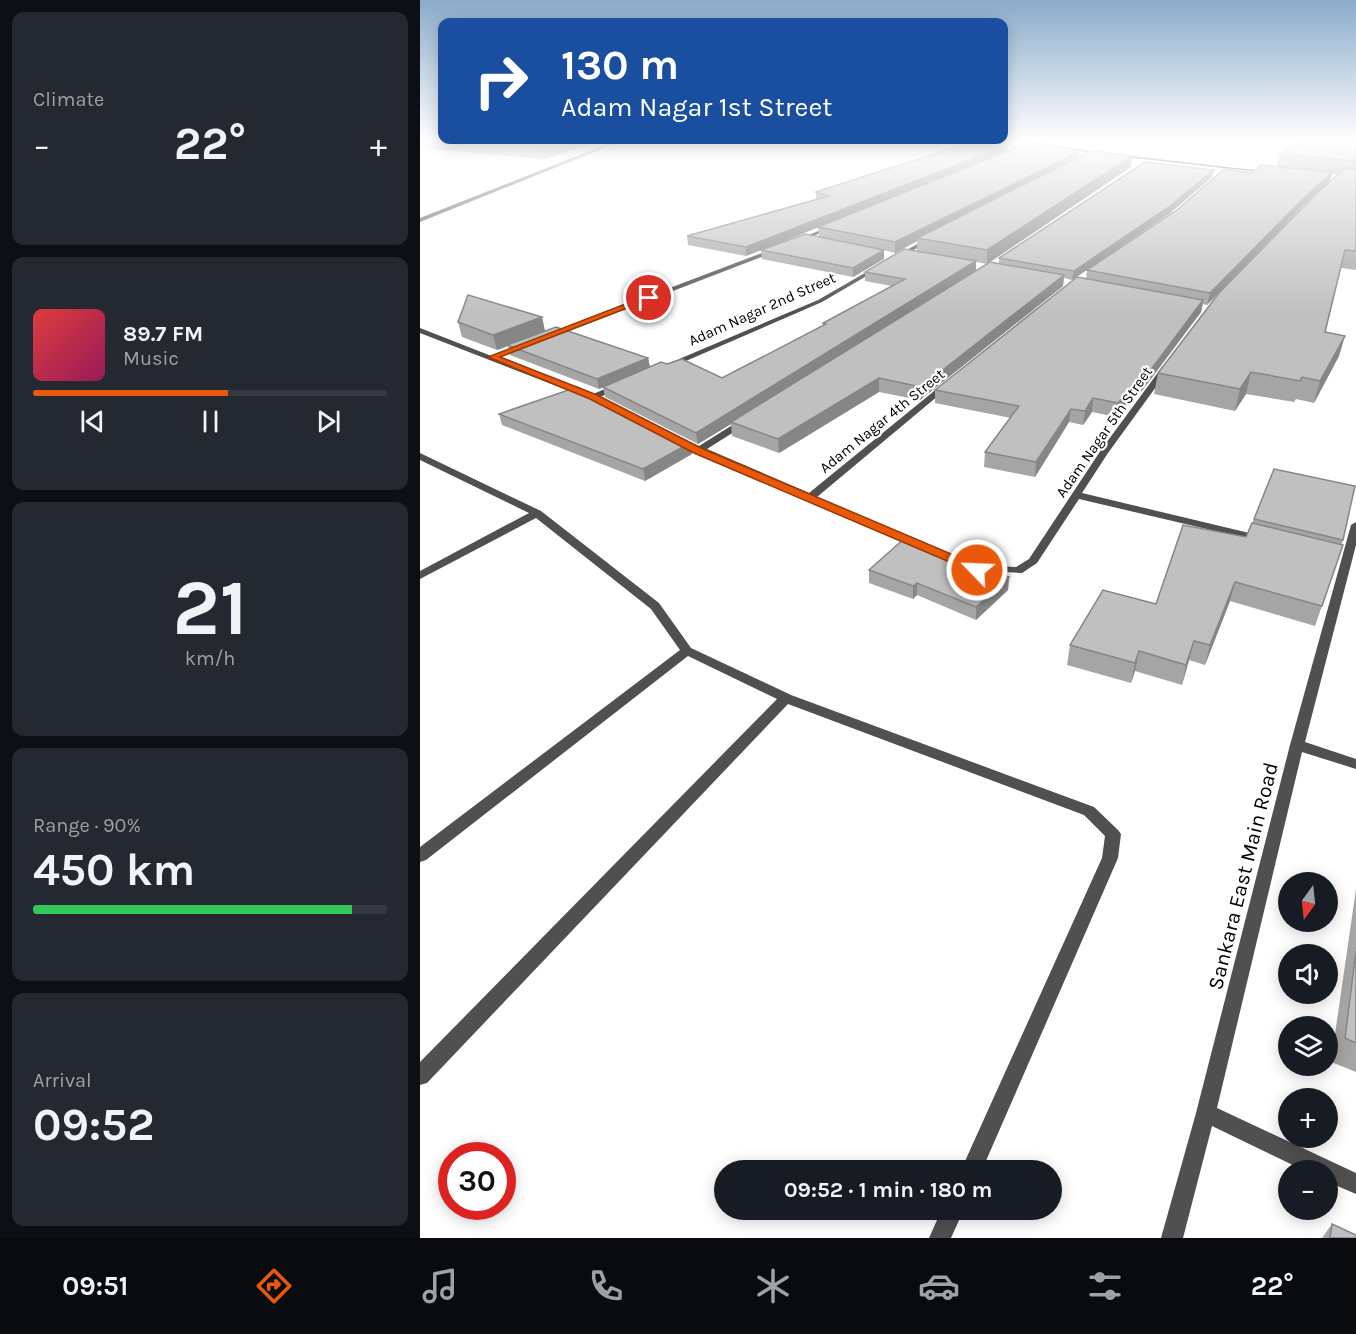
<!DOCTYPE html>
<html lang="en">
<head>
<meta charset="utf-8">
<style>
  body { margin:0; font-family:Karla,sans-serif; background:#242831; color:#f1f3f6; height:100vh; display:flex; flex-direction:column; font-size:22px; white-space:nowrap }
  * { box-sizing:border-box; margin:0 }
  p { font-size:20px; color:#9ea1a6 }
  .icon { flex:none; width:33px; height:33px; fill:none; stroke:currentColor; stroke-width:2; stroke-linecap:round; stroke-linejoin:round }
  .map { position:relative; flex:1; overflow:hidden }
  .details { display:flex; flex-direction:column; gap:12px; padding:12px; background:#0d0f14; width:420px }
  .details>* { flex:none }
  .top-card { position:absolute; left:18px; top:18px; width:570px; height:126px; border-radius:12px; box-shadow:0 3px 15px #0003; background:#1a4fa0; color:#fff; overflow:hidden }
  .needle { width:39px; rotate:195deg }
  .tools { position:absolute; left:858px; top:872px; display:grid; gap:12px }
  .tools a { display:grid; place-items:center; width:60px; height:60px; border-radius:50%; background:#171b24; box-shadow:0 3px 15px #0003; font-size:30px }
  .speed { position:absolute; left:18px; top:1142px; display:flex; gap:12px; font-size:30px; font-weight:700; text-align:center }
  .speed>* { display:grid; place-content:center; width:78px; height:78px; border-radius:50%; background:#171b24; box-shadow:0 3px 15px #0003; line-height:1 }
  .speed .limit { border:9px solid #d22; background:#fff; color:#111 }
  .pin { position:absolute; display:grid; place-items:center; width:51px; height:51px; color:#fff; margin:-26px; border:3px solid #fff; border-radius:50%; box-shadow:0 2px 6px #0007 }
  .me { position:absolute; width:66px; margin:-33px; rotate:294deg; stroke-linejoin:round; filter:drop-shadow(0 0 4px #0008) }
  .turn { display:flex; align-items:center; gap:21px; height:126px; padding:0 24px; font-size:27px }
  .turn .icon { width:78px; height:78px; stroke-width:2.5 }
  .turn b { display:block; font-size:42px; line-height:51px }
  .big { font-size:45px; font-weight:700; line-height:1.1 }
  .details .card { flex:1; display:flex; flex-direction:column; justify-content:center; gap:9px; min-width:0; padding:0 21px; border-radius:12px; background:#242831 }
  .details .dial { align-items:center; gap:0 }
  .dial b { font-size:78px; line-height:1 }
  .song { display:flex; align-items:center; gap:18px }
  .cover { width:72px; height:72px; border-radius:9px; background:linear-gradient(135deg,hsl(0 70% 55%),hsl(330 70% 35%)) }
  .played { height:6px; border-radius:3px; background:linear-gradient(90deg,#ea580c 55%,#363941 55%) }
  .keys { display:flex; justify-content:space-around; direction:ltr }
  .heat { display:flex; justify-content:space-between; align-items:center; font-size:33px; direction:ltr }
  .charge { height:9px; border-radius:4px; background:linear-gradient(90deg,#34c759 90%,#363941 0) }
  .trip { position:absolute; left:294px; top:1160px; width:348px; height:60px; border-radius:30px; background:#171b24; box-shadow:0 3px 15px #0003; font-weight:700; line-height:60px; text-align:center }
  .tabs { display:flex; height:96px; justify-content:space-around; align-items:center; background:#090b0e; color:#9ea1a6 }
  .tabs .icon { width:42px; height:42px }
  .tabs .active { color:#ea580c }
  .tabs b { font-size:27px; color:#f1f3f6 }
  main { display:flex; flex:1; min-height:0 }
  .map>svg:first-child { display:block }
</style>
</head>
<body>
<main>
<section class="details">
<div class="card"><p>Climate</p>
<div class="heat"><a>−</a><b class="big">22°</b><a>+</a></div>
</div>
<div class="card">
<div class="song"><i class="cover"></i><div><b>89.7 FM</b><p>Music</p></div></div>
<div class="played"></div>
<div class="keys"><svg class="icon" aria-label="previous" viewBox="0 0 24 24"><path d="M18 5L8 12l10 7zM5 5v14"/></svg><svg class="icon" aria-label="pause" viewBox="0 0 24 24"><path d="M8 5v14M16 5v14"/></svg><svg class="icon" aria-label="next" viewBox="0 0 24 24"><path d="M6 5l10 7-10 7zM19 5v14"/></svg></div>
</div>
<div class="card dial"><b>21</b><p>km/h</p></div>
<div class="card"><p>Range · 90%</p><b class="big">450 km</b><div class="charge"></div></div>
<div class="card"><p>Arrival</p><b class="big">09:52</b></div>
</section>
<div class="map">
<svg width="936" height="1238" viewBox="0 0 936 1238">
  <rect width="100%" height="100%" fill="#fff"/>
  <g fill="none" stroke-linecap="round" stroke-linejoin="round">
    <path fill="#505050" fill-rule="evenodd" d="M198,140H204L0,222V218Z"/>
    <g fill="#505050" fill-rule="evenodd">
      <path d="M411,226L416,227L378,242L373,241Z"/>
      <path d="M511,237L513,240L478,258L473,257Z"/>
      <path d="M355,248L357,251L133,337L126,335Z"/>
      <path d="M457,266L462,267L402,302L252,367L245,365L398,300Z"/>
      <path d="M0,328L171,395L194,385L201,387L176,399H170L0,333Z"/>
      <path d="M742,367L749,369L688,453L662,493L846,537L847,539L846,541L842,542L659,499L617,563L602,573L551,570L549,568L555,565L596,567L609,559L681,450Z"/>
      <path d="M524,383L531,385L397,497L504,543L505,545L500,548L280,453H275L274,451L252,440L257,437L279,446L322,419H328V423L287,449L389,493Z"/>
      <path d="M0,453L121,511L239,603L271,648L371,695L674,807L698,830L701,834L698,858L562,1170H541L682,858L685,836L664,815L368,704L7,1083L0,1085V1062L357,699L268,656L6,860L0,862V847L260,650L231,609L116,518L0,579V571L109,513L0,460Z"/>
      <path d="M936,522V545L885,742L936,759V769L882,752L797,1108L936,1173V1194L908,1182V1170H883L792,1126L763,1238H741L776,1113L870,745L931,525Z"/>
      <path d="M522,1209H544L531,1238H509Z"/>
    </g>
    <path fill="#1d1d1d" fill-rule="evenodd" d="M592,140H602L678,152L850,172L848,173L678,154Z"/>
  </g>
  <g fill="#a5a5a5" fill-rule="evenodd">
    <path d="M0,140H180L124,159L0,148Z"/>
    <path d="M936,140V270L921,268L905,332L919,356L894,403L876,399L874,402L826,394L815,411L734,394L738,373L890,199L787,305L783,304L781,312L721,392L716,391L696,417L672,412L663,425L649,422L615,477L564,467L565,452L591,418L515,403V390L666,279L667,270L831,173L857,167L860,154ZM912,174H918L910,181Z"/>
    <path d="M588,145V151L659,158L711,167L567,264L556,262V270L495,309L579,263V258L792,177L749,214L652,280L644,278L643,286L500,400L459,392L359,453L312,436L311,424L278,444L185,397L183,387L179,389L90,355L88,346L77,350L42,337L38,322L122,317L125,331L228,358L230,367L247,364L302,378L403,326V323L472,286L445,281V272L497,251V241L475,253L464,250V259L433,277L342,259L341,250L399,237L398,227L326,256L268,245L267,236L396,200V192Z"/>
    <path d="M79,414L270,443L272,454L225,481L82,425Z"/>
    <path d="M834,519L923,540L922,544L923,545L895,626L810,601L785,665L769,660L762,685L715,671L711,683L647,665L650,645L736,604L826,537Z"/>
    <path d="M449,570L589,577L588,590L556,620L497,595L493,599L449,583Z"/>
    <path d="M936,889V1072L911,1062Z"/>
    <path d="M912,1224L936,1238H902Z"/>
  </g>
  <g fill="#868686">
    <path d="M129,140H180L124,159L120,143Z"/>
    <path d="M588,145V152L326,256V247Z"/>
    <path d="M659,152L658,160L497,238V241L475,253V242Z"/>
    <path d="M712,156L711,167L567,264V250Z"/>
    <path d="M794,170L792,177L749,214L652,280L654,271Z"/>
    <path d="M912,172L910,182L883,205L787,305L790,293L886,196Z"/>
    <path d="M464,250V259L433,277V268Z"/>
    <path d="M556,261V270L313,423L311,422V424L278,444L276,433Z"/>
    <path d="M644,275L643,286L500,400L501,387Z"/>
    <path d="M783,300L781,312L721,392L724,379Z"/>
    <path d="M122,317L125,332L87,345L88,346L77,350L73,335Z"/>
    <path d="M925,336L919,356L894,403L900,381Z"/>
    <path d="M228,358L230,368L179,389L177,379Z"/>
    <path d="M831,372L826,394L815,411L820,389Z"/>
    <path d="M459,378V392L359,453L358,439Z"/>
    <path d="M718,378L716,391L696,417L698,403Z"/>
    <path d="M673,398L672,412L663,425L665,411Z"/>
    <path d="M651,409L649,422L615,477L616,462Z"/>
    <path d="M270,443L272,454L225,481L223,469Z"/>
    <path d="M589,577L588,590L556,620V607Z"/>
    <path d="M815,582L810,601L785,665L790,645Z"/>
    <path d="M497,583V595L493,599V586Z"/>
    <path d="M774,641L769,660L762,685L766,665Z"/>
    <path d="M719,651L715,671L711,683L715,663Z"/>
  </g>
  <g fill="#c0c0c0" stroke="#868686" stroke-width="1.5">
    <path d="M86,140H129L120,143Z"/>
    <path d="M888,140H936V161L860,154Z"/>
    <path d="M554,141L588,145L326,247L267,236L409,196L396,192Z"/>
    <path d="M603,145L659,152L475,242L398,227Z"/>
    <path d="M671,151L712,156L567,250L497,238Z"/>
    <path d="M725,162L794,170L750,206L654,271L579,258Z"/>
    <path d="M841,165L912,172L886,196L790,293L667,270L757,210L804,169L831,173Z"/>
    <path d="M925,168L936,169V251L925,250L905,332L925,336L900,381L882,377L880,381L831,372L820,389L738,373L799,293L895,195Z"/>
    <path d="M385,234L464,250L433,268L341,250Z"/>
    <path d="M484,249L556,261L276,433L183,387L241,362L247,364L262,359L302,378L406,324L403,323L485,279L445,272Z"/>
    <path d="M570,262L644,275L501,387L459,378L358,439L311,422Z"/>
    <path d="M657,277L783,300L724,379L718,378L698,403L673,398L665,411L651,409L616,462L565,452L599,406L515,390Z"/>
    <path d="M48,295L122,317L73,335L38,322Z"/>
    <path d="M136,327L228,358L177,379L87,345Z"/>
    <path d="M157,387L270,443L223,469L79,414Z"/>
    <path d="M854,469L935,486L923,540L834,519Z"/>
    <path d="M832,523L923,545L902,606L815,582L790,645L774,641L766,665L719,651L715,663L650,645L683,590L736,604L763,525L826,537Z"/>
    <path d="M486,537L589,577L556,607L497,583L493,586L449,570Z"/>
    <path d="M936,951V1043L925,1038Z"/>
    <path d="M912,1224L936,1235V1238H910Z"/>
  </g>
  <linearGradient id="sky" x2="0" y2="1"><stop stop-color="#8aabca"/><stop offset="0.45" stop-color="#fff"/><stop offset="1" stop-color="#fff" stop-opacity="0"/></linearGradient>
  <rect width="936" height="313" fill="url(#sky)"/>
  <path fill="#ea580c" stroke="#983908" stroke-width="1.5" d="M226,296L233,298L80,357L177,395L281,448L562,567L564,570L562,572H553L274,453L170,399L68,357Z"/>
  <g text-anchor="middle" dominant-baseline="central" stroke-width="4.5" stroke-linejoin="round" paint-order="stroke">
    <g font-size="15" fill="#000" stroke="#fff">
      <text transform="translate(342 309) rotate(-24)">Adam Nagar 2nd Street</text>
      <text transform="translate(462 421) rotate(-39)">Adam Nagar 4th Street</text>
      <text transform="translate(684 432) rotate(-55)">Adam Nagar 5th Street</text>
    </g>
    <g font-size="21" fill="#000" stroke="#fff">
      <text transform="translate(823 876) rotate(-76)">Sankara East Main Road</text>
    </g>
  </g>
</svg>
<div class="tools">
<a><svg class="needle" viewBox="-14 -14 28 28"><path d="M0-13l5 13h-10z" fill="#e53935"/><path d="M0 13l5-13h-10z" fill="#9ea1a6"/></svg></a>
<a><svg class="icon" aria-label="sound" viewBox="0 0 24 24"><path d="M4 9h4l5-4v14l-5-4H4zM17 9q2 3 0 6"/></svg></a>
<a><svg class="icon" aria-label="layers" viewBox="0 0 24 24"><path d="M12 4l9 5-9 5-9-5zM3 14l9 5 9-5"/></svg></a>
<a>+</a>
<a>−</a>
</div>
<div class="speed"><div class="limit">30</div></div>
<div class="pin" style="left:229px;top:298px;background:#d93025"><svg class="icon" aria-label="arrive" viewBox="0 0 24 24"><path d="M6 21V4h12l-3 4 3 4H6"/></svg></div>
<svg class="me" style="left:557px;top:570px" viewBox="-20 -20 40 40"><circle r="17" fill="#ea580c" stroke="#fff" stroke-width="3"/><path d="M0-11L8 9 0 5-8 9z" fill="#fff"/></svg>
<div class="trip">09:52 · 1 min · 180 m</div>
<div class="top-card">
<div class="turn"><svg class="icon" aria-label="right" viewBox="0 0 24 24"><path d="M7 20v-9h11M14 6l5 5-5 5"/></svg><div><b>130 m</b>Adam Nagar 1st Street</div></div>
</div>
</div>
</main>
<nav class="tabs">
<b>09:51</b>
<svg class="icon active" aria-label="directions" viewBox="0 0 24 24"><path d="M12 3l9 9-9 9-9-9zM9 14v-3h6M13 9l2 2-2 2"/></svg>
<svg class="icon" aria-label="music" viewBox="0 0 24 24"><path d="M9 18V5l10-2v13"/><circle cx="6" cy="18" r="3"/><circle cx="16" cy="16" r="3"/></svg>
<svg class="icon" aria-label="phone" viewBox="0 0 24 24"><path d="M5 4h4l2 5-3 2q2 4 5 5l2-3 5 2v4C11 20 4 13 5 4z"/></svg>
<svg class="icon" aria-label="climate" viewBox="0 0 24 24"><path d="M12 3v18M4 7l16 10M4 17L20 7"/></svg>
<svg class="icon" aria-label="car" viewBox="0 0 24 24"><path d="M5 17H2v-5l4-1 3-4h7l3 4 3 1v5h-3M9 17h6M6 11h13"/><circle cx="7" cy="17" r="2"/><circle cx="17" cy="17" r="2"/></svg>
<svg class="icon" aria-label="filters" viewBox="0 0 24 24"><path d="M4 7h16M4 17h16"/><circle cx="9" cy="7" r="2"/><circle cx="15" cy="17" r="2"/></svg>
<b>22°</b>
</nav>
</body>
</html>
